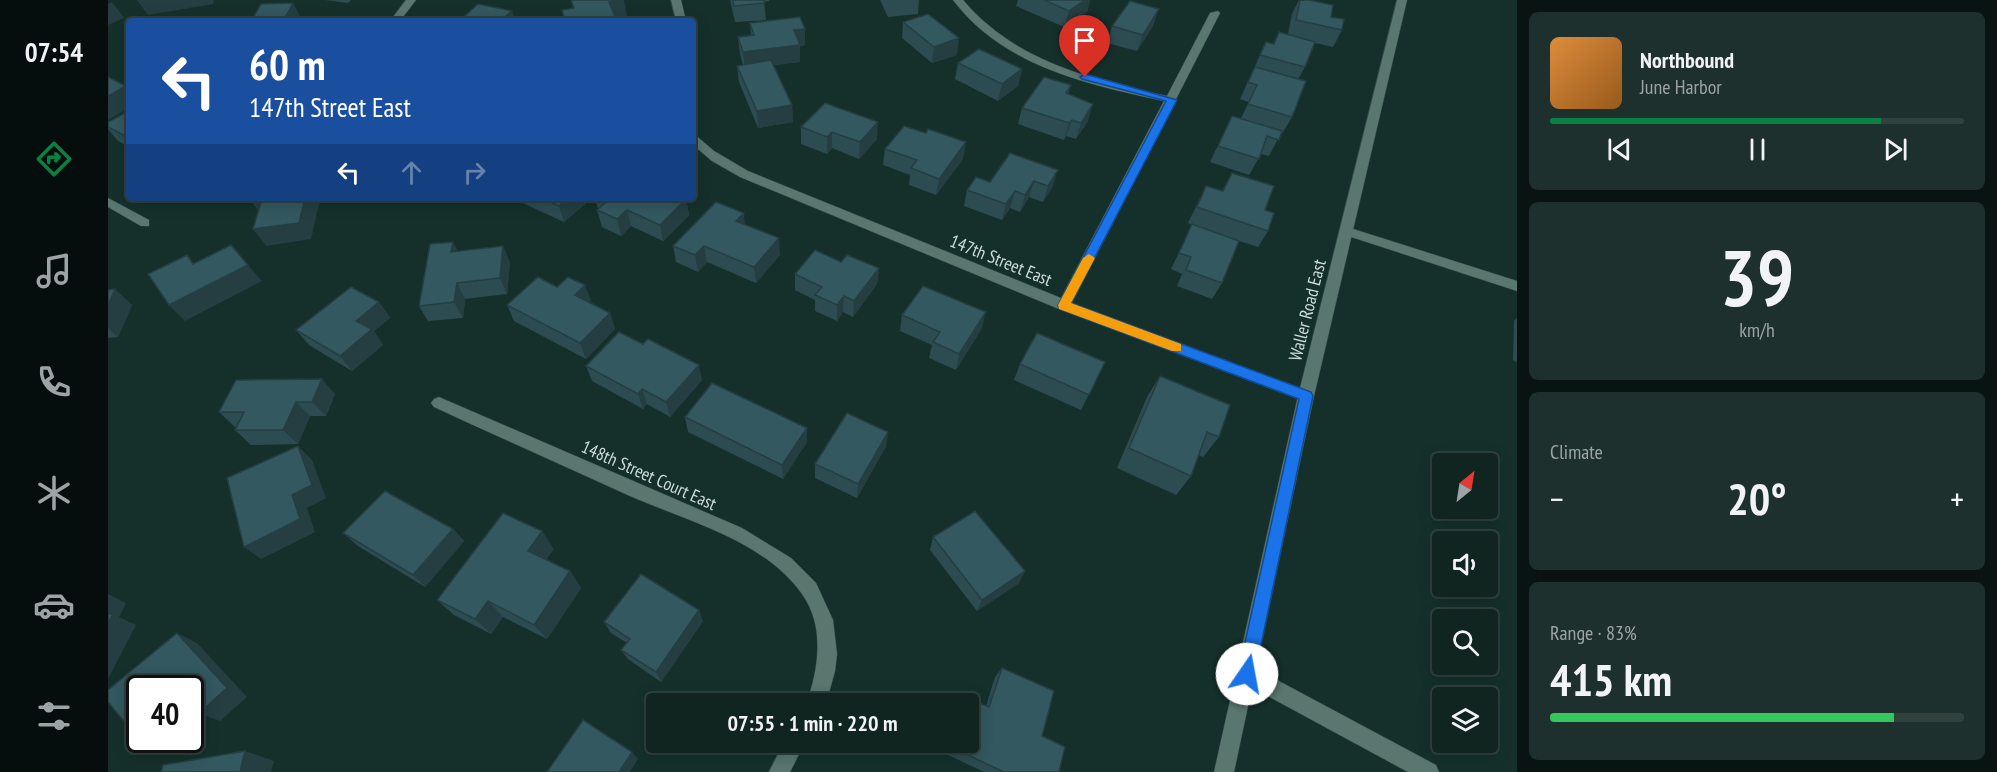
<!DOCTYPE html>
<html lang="en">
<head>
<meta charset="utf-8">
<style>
  body { margin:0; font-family:"PT Sans Narrow",sans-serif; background:#1e302d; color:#f1f3f6; height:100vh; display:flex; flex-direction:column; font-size:22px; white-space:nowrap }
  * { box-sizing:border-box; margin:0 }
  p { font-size:20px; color:#9ca4a5 }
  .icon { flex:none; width:33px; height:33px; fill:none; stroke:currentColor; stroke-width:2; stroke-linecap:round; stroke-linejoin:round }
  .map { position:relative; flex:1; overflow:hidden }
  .sheet { display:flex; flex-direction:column; gap:12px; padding:12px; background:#091412; width:480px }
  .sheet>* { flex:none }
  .top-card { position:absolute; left:18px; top:18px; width:570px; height:183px; border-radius:6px; box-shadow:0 3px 15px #0003,0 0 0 2px #30413e; background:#1a4fa0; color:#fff; overflow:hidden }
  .needle { width:39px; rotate:30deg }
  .fabs { position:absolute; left:1324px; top:453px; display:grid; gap:12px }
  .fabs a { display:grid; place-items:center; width:66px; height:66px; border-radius:6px; background:#102420; box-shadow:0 3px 15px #0003,0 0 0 2px #30413e; font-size:30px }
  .speed { position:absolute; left:18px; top:675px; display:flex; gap:12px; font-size:30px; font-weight:700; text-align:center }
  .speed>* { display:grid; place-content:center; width:78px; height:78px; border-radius:50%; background:#102420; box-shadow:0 3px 15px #0003,0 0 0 2px #30413e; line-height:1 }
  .speed .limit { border:3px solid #111; border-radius:9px; background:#fff; color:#111 }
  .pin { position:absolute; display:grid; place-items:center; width:51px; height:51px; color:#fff; margin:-62px -26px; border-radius:50% 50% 50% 0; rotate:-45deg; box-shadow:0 0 6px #0007 }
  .pin .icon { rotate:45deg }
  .me { position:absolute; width:66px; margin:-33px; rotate:12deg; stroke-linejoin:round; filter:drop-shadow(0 0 4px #0008) }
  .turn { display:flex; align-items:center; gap:21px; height:126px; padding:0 24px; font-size:27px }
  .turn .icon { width:78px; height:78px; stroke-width:2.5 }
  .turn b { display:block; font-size:42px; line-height:51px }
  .lanes { display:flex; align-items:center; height:57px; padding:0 24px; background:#0003; justify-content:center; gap:30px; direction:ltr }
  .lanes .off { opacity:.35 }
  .big { font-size:45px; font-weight:600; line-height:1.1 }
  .sheet .card { flex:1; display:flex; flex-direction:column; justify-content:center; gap:9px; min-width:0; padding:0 21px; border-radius:9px; background:#1e302d }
  .sheet .dial { align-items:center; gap:0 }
  .dial b { font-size:78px; line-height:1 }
  .song { display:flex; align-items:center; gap:18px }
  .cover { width:72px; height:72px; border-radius:9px; background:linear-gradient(135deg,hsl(30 70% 55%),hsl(30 70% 35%)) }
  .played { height:6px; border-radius:3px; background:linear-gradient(90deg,#0b8043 80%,#30413e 80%) }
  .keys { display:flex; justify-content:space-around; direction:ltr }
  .heat { display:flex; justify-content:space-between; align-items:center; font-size:33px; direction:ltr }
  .charge { height:9px; border-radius:4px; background:linear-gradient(90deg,#34c759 83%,#30413e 0) }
  .trip { position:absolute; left:538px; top:693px; width:333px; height:60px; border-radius:6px; background:#102420; box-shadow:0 3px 15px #0003,0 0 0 2px #30413e; font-weight:600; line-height:60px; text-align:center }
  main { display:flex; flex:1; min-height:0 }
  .dock { display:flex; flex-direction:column; width:108px; justify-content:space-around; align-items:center; background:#060e0d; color:#9ca4a5 }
  .dock .icon { width:42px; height:42px }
  .dock .on { color:#0b8043 }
  .dock b { font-size:27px; color:#f1f3f6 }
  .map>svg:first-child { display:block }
</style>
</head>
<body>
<main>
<nav class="dock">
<b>07:54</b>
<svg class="icon on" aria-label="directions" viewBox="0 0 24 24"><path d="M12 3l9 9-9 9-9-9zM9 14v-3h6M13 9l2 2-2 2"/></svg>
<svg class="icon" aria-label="music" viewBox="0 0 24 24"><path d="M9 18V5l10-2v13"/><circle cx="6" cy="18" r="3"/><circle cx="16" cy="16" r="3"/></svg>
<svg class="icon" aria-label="phone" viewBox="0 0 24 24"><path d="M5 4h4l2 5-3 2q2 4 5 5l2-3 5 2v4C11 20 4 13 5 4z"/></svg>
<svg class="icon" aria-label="climate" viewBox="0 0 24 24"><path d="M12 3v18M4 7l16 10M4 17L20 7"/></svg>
<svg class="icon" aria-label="car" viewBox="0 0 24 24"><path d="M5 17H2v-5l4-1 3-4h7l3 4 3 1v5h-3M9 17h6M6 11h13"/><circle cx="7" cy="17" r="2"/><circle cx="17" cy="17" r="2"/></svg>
<svg class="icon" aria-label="filters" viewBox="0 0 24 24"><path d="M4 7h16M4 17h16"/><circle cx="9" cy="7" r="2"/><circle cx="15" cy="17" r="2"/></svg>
</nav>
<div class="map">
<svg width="1409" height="772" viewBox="0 0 1409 772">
  <rect width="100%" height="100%" fill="#15302b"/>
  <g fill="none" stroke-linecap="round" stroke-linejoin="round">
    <g stroke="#354b47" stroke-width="1">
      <g id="minor">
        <path d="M298,0H308L292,21H282Z"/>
        <path d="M563,0H573L578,21H568Z"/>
        <path d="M845,0H855C908,62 982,79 1059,96L1102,13L1110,11L1112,13L964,303L1203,392L1206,396L1203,400H1193L951,309L632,177L604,161L585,145V133L606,151L640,171L953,298L1056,101C978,84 895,66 845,0Z"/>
        <path d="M0,198L41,220V226H33L0,207Z"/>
        <path d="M1239,227L1409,281V291L1234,234L1233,231L1234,228Z"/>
        <path d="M331,397L634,528L683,558L708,583L725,620L729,654L727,671L718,704H698C711,669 717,626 694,594C656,540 579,521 522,496C456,466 391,437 326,407L323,403L326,399Z"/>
        <path d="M1139,664L1328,765L1331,772H1300L1132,681L1129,674L1132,667Z"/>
        <path d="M676,742H697L682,772H661Z"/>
      </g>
    </g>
    <g stroke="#354b47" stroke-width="1">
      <path id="tertiary" d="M1289,0H1299L1206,396L1126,772H1106L1190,396Z"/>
    </g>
    <use href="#minor" fill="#59766f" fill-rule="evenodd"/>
    <use href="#tertiary" fill="#59766f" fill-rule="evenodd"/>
  </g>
  <g fill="#2c4c52">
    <path d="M217,0H243L240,3Z"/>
    <path d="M622,0H661V1L656,2L658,20L627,22Z"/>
    <path d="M772,0H811L810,14L780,17Z"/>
    <path d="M910,0H982L979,12L956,27L908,6Z"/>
    <path d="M1191,0H1201L1223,17L1234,30L1225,47L1207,43L1197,67L1190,79L1184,117L1174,134L1173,133L1161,156L1153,154L1141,175L1102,162L1124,116L1133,118L1141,102L1132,99L1158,42L1165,44L1171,32L1180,34L1184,14Z"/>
    <path d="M795,22L849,55L824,63L794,38Z"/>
    <path d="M642,23L697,29V45L692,46V62L665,65L684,105L685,122L650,128L631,82L629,66L635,65L632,54L630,37L643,36Z"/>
    <path d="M1004,26H1045L1029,51L999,43Z"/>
    <path d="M850,63L914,69L910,86L890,101L847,79Z"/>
    <path d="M963,85L960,94L980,121L968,139L958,136L956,140L910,124L914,108Z"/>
    <path d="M21,111V147L10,141L0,129V122Z"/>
    <path d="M693,127L769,139L751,159L724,148L719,154L693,144Z"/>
    <path d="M777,149L855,159L828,195L801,185L802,175L775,165Z"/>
    <path d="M902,153L945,186L935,202L921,197L912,212L902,208L894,220L856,206L859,190L882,182Z"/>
    <path d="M1124,173L1157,210L1160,231L1150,247L1128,240L1114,283L1104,299L1069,286L1074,274L1063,269L1084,225L1080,223L1098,186L1114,191Z"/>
    <path d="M406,198H484L456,222L406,199Z"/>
    <path d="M487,198H577L578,199L581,215L555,241L523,226L513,236L494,227L489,210L490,209Z"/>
    <path d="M637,224L672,255L648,283L599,262L590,272L568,262L565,246Z"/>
    <path d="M395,246L402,263L399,294L357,299L355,318L320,321L311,306Z"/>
    <path d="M733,262L771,268L769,284L745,317L735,312L729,321L707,311V300L687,290V274Z"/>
    <path d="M0,290L24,305L10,337L0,338Z"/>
    <path d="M483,301L481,302L502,313L507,329L478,359L406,321L399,305Z"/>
    <path d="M271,302L282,318L266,331L275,345L244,371L201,345L188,330Z"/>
    <path d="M794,315L874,328L848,370L821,358L824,345L792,331Z"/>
    <path d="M1409,318V362L1405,360L1406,321Z"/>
    <path d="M997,362L973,410L906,380L912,364Z"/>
    <path d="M478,366L594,380L562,417L539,404L535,409L484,381Z"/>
    <path d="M1052,376L1111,437L1095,457L1091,455L1083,476L1068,495L1009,468L1039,397Z"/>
    <path d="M227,394L218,416H202L190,444L143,445L127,430L129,427H127L111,412Z"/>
    <path d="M577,417L699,442L675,479L580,432Z"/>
    <path d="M778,446L749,498L707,478V464Z"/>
    <path d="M345,529L356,541L317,587L250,546L235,533Z"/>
    <path d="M825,537L911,583L869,611L822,550Z"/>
    <path d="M446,549L438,559L462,571L473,588L439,639L395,617L383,634L346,615L329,600Z"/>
    <path d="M595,621L553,682L520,659L513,650L519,643L503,633L496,622Z"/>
    <path d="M894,668L934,736L951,772H876L834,752L837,742H861V704H851L855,696L878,706L887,677Z"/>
  </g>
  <g fill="#243e42">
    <path d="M29,0H106L105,4L40,15Z"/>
    <path d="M513,0H516L519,16L505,18L501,2Z"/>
    <path d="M977,0H982L979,12L956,27L961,11Z"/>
    <path d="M4,2L16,18L0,25V4Z"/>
    <path d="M185,3L194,19L193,21H181L178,16Z"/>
    <path d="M1051,9L1045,26L1029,51L1035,35Z"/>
    <path d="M404,11L407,21H392Z"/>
    <path d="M697,29V45L692,46V62L637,69L635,52L686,30Z"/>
    <path d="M851,38L849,55L824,63L826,47Z"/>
    <path d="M914,69L910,86L890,101L894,84Z"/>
    <path d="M18,86L21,90V108L0,120V96Z"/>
    <path d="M985,104L980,121L968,139L973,123Z"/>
    <path d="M684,105L685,122L650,128L649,111Z"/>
    <path d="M964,120L958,136L956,140L961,123Z"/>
    <path d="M770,122L769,139L751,159L752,142Z"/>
    <path d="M21,132V142L15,135Z"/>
    <path d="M724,132V148L719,154V137Z"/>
    <path d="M858,142L855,159L828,195L831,179Z"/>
    <path d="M950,170L945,186L935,202L940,186Z"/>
    <path d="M926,181L921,197L912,212L917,195Z"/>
    <path d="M907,191L902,208L894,220L898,204Z"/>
    <path d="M141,198H158L152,213Z"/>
    <path d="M197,198H224L212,200L203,239L158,246L145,229Z"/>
    <path d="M459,198H484L456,222L451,206Z"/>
    <path d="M578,199L581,215L555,241L552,225Z"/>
    <path d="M519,210L523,226L513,236L509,219Z"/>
    <path d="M636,213L637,229L628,221Z"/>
    <path d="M671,238L672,255L648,283L646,267Z"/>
    <path d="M345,242L353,258L343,252Z"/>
    <path d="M395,246L402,263L399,294L392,278Z"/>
    <path d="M596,246L599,262L590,272L587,255Z"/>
    <path d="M140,265L154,281L77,321L61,305Z"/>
    <path d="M771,268L769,284L745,317L746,301Z"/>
    <path d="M349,283L357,299L355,318L346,302Z"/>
    <path d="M477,285L483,301L473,311L467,295Z"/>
    <path d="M7,289L24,305L10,337L0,328V305Z"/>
    <path d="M736,296L735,312L729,321V305Z"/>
    <path d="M271,302L282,318L266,331L275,345L244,371L232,356L248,321Z"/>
    <path d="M878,312L874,328L848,370L851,354Z"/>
    <path d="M502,313L507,329L478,359L472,343Z"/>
    <path d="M591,365L594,380L562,417L558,402Z"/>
    <path d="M214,379L227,394L218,416L204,402Z"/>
    <path d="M534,389L539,404L535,409L530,394Z"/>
    <path d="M188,402L202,416L190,444L175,430Z"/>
    <path d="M699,428V442L675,479L674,465Z"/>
    <path d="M780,432L778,446L749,498L750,484Z"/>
    <path d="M190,446L204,460L218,498L199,508L207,532L153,559L136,547L184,495Z"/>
    <path d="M345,529L356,541L317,587L305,575Z"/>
    <path d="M434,531L446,549L432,568L420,551Z"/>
    <path d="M462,571L473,588L439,639L426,625Z"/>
    <path d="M917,571L911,583L869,611L874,600Z"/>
    <path d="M0,594L18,603L11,617L28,625L0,679Z"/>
    <path d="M380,601L395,617L383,634L367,619Z"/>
    <path d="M591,610L595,621L553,682L548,672Z"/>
    <path d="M69,633L89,643L139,697L112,721L98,716L82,730V703Z"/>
    <path d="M41,740H72L59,752L35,744Z"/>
    <path d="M137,751L166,761L163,772H132Z"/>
    <path d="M524,752L530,759L522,772H511Z"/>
  </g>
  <g fill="#33585f" stroke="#243e42" stroke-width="1.5">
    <path d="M463,0H513L501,2L509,21H457L454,10L466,8Z"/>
    <path d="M625,0H656L657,3L626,6Z"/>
    <path d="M936,0H977L961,11Z"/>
    <path d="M1192,0H1201L1225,5L1223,17L1236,19L1234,30L1188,20Z"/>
    <path d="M1022,1L1051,9L1035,35L1004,26Z"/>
    <path d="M185,3L178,16L187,15L184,21H143L153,4Z"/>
    <path d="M370,4L404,11L392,21H351Z"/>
    <path d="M820,14L851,38L826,47L795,22Z"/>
    <path d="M692,17L697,29L686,30L692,45L635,52L630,37L646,35L642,23Z"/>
    <path d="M1171,32L1207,42L1197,67L1152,55L1158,42L1166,44Z"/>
    <path d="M871,49L914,69L894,84L850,63Z"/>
    <path d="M663,60L684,105L649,111L629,66Z"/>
    <path d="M1147,67L1198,81L1184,117L1140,104L1149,85L1140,82Z"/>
    <path d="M0,77L18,86L0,96Z"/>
    <path d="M936,77L963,85L958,93L985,104L973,123L964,120L961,123L914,108Z"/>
    <path d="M717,103L770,122L752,142L724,132L719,137L693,127Z"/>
    <path d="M21,111V132L15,135L0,127V122Z"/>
    <path d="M1124,116L1174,131L1171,140L1159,136L1151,159L1110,146Z"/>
    <path d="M796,126L818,133L820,129L858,142L831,179L803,168L809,160L777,149Z"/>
    <path d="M902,153L950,170L940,186L926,181L917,195L907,191L898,204L859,190L868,177L882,182Z"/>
    <path d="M1124,173L1166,186L1157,210L1166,213L1160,231L1089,207L1098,186L1115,191Z"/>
    <path d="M154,198H197L191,223L145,229Z"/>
    <path d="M434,198H459L451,206Z"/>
    <path d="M491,198H577L578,199L552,225L519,210L509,219L489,210L499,201Z"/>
    <path d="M608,202L636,213L628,221L671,238L646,267L596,246L587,255L565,246Z"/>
    <path d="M1084,224L1131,241L1114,283L1078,270L1083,257L1071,253Z"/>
    <path d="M345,242L343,252L395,246L392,278L349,283L346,302L311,306L322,244Z"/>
    <path d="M123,245L140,265L61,305L40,274L79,255L85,264Z"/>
    <path d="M707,250L733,262L739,255L771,268L746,301L736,296L729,305L707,295L714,287L687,274Z"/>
    <path d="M430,277L449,287L460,277L477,285L467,295L502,313L472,343L399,305Z"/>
    <path d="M815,286L878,312L851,354L825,342L832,332L794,315Z"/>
    <path d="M243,287L271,302L248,321L264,329L232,356L188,330Z"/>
    <path d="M7,289L0,305V290Z"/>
    <path d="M511,332L535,344L540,339L591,365L558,402L534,389L530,394L478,366Z"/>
    <path d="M929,333L997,362L981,395L912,364Z"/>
    <path d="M1052,376L1122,405L1111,437L1099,432L1083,476L1021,448Z"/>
    <path d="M214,379L204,402H188L175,430H127L136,412H111L128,380Z"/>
    <path d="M604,383L699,428L674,465L577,417Z"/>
    <path d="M739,413L780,432L750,484L707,464Z"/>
    <path d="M190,446L204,485L184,495L192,519L136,547L119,478Z"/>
    <path d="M277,491L345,529L305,575L235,533Z"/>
    <path d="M867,511L917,571L874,600L825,537Z"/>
    <path d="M395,513L434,531L420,551L462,571L426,625L380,601L367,619L329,600Z"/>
    <path d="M533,574L591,610L548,672L513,650L522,639L496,622Z"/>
    <path d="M0,614H5L0,624Z"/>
    <path d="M69,633L119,688L91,713L82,704V688H32V740H41L35,744L0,702V690Z"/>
    <path d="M894,668L946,691L934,736L957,747L951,772H896L839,745L840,742H861V704H853L855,696L881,707Z"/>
    <path d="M475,720L524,752L511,772H439Z"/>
    <path d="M137,751L132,772H53L55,765Z"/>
  </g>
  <path fill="#1a73e8" stroke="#114b97" stroke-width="1.5" d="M977,74L1069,100L963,303L1203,392L1205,396L1147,674L1145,680L1139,683L1133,680L1130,674L1191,399L951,309L950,305L1058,101L974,79L972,77Z"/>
  <path fill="#f59e0b" d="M981,254L987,258L963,303L1073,344V351H1064L951,309L950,305L975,258Z"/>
  <g text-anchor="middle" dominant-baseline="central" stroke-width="6" stroke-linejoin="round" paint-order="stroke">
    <g font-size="18" fill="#cddcd8" stroke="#15302b">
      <text transform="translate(893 260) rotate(22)">147th Street East</text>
      <text transform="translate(1199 310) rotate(-76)">Waller Road East</text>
      <text transform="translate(541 475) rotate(24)">148th Street Court East</text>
    </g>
  </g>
</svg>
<div class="fabs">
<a><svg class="needle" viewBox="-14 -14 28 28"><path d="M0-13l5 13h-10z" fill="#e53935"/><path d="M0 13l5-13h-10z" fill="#9ca4a5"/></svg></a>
<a><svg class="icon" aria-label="sound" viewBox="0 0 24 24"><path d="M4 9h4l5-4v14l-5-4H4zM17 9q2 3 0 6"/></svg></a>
<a><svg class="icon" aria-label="search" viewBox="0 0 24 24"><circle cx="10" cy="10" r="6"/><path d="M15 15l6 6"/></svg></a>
<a><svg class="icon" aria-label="layers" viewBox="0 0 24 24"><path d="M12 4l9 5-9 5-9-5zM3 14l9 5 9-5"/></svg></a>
</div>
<div class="speed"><div class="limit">40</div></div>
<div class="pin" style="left:977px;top:77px;background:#d93025"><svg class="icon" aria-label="arrive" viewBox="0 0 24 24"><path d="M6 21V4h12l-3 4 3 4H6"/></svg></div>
<svg class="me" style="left:1139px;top:674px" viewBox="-20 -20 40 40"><circle r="19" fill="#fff"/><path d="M0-13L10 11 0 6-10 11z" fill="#1a73e8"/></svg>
<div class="trip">07:55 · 1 min · 220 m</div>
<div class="top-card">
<div class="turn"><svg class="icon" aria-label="left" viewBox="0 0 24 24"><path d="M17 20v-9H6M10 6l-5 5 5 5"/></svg><div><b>60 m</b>147th Street East</div></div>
<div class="lanes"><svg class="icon" aria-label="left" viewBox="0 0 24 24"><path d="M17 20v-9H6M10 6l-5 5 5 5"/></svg><svg class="icon off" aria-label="ahead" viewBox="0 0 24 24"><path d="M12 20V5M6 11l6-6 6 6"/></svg><svg class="icon off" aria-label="right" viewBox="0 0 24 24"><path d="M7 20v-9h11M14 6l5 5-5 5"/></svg></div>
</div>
</div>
<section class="sheet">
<div class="card">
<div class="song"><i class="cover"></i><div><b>Northbound</b><p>June Harbor</p></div></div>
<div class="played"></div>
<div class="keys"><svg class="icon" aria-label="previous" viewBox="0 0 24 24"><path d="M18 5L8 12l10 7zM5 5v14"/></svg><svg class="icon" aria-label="pause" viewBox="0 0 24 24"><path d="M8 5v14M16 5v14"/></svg><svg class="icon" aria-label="next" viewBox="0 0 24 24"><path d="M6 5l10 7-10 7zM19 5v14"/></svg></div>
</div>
<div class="card dial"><b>39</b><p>km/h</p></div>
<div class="card"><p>Climate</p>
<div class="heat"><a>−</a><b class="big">20°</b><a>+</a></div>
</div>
<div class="card"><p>Range · 83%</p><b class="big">415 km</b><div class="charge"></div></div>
</section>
</main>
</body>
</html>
